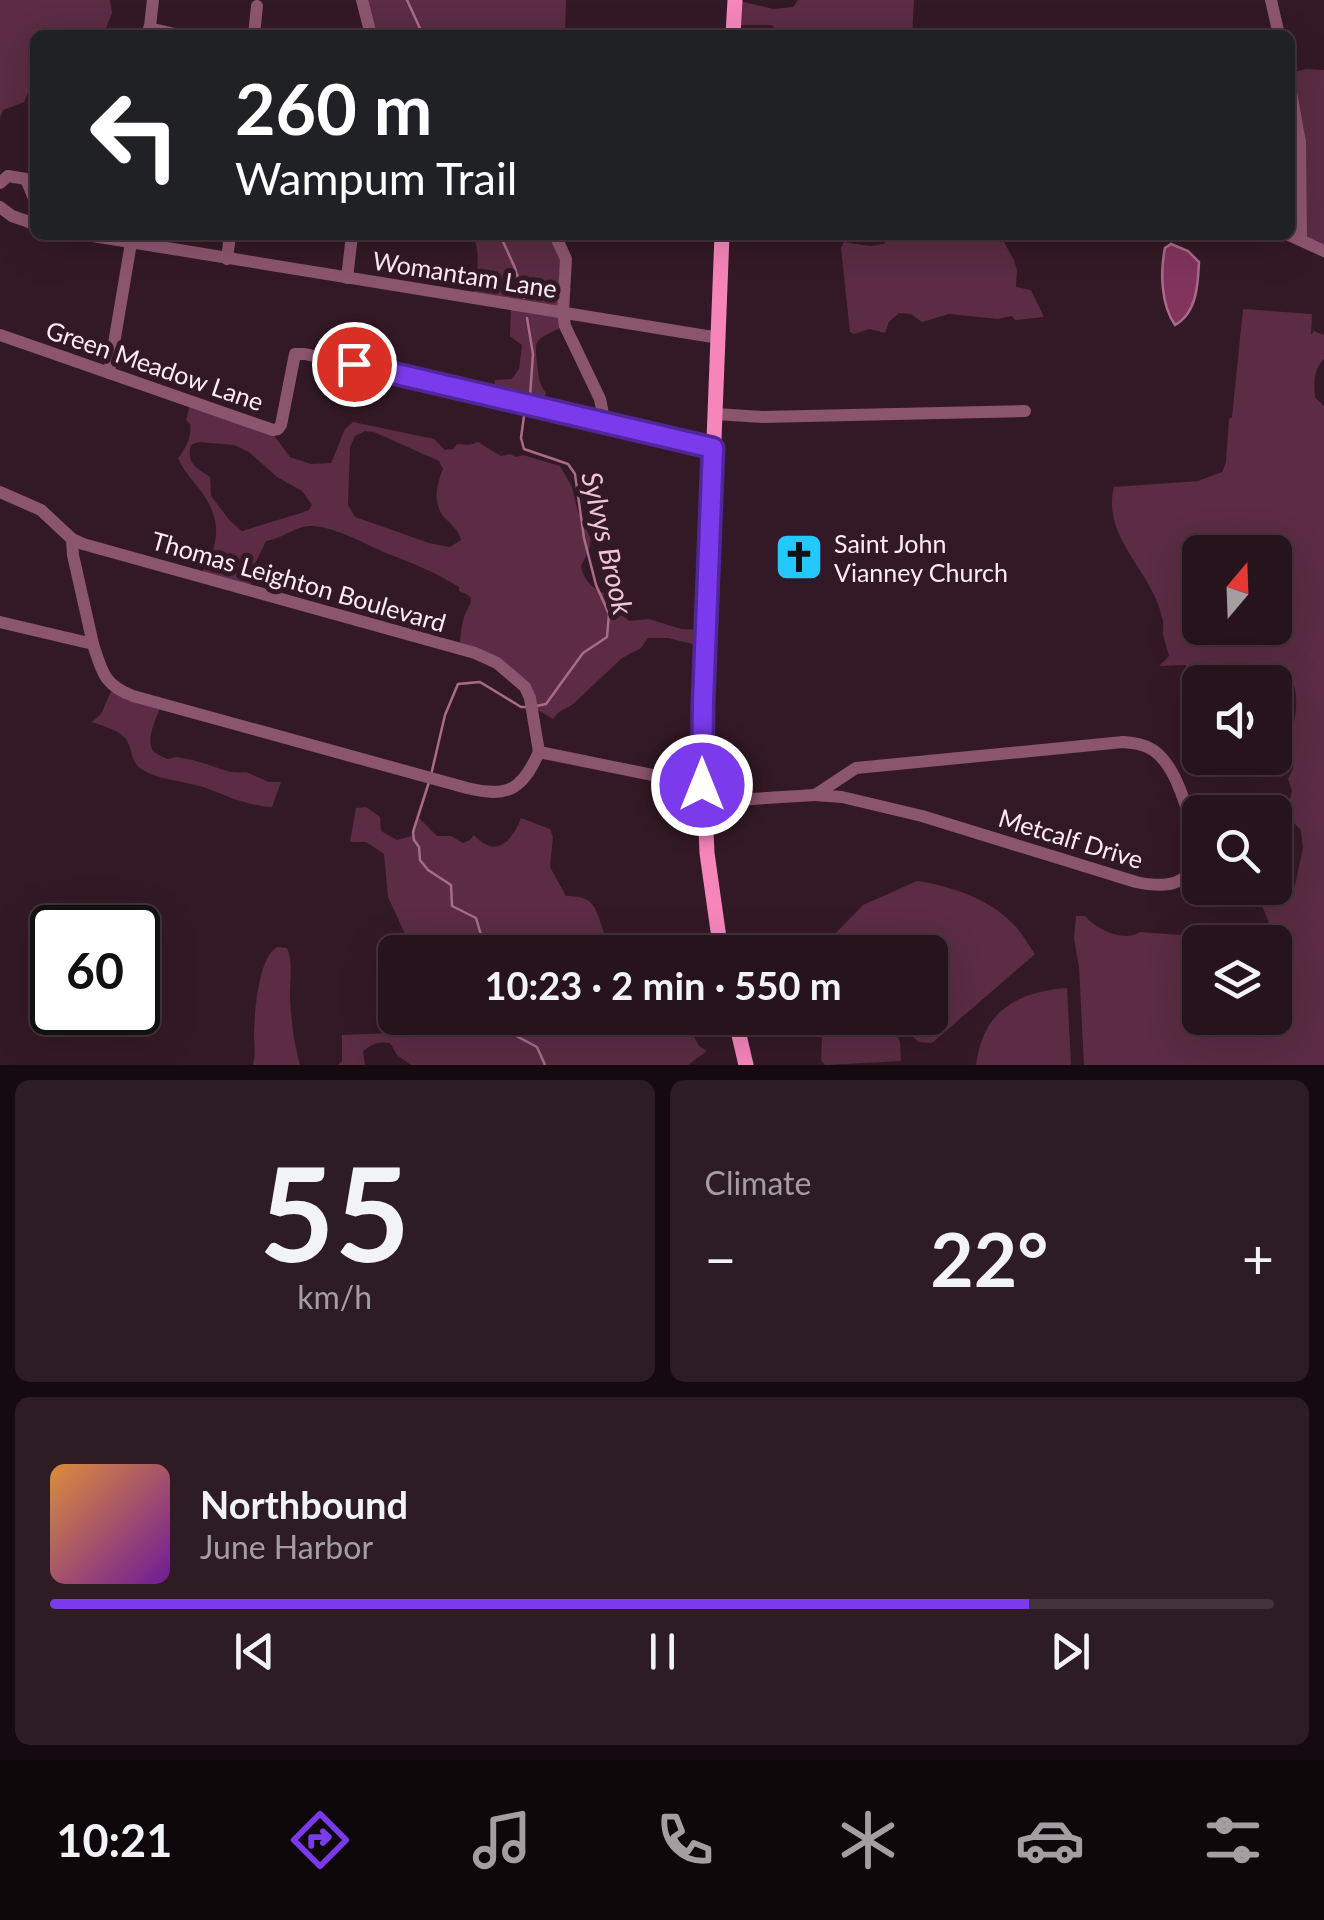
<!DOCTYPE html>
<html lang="en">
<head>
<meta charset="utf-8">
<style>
  body { margin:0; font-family:Lato,sans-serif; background:#2e1c25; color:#f1f3f6; height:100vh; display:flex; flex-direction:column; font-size:38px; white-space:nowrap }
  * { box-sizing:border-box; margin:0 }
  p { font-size:32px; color:#a49ea3 }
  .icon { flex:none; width:55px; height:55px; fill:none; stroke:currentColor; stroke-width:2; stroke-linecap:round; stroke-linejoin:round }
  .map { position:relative; height:1065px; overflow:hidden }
  .sheet { display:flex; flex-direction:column; gap:15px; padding:15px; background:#150a0f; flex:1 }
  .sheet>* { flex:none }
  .guide { position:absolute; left:30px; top:30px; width:1265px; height:210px; border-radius:15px; box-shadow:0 10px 40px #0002,0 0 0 2px #42323b; background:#202124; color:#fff; overflow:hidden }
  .needle { width:65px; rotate:19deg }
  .controls { position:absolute; left:1182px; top:535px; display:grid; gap:20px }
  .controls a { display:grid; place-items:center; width:110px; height:110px; border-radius:15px; background:#26131c; box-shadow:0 10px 40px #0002,0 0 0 2px #42323b; font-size:50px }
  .speed { position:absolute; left:30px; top:905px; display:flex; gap:20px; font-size:50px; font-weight:700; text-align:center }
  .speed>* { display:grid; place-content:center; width:130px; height:130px; border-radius:50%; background:#26131c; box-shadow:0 10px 40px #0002,0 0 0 2px #42323b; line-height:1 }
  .speed .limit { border:5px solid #111; border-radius:15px; background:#fff; color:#111 }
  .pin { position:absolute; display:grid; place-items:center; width:85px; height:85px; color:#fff; margin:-42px; border:5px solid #fff; border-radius:50%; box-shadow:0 2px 10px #0007 }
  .me { position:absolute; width:110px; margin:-55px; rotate:0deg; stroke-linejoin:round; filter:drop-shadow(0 0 8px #0008) }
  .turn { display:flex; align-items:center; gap:35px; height:210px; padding:0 40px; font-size:45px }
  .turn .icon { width:130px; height:130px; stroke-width:2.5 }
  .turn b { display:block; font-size:70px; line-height:85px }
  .big { font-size:75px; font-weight:700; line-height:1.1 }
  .sheet .widget { flex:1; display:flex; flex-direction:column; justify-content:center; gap:15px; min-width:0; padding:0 35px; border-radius:15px; background:#2e1c25 }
  .sheet .dial { align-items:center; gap:0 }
  .dial b { font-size:130px; line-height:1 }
  .song { display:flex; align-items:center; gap:30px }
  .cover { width:120px; height:120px; border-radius:15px; background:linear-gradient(135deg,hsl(30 70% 55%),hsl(280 70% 35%)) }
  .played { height:10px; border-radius:5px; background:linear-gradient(90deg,#7c3aed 80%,#42323b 80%) }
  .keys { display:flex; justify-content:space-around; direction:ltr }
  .heat { display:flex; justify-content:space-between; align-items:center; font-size:55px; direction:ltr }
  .sheet .tiles { flex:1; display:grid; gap:15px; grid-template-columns:1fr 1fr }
  .widget:last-child { grid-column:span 2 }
  .trip { position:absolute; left:378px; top:935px; width:570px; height:100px; border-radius:15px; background:#26131c; box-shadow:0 10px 40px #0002,0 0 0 2px #42323b; font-weight:700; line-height:100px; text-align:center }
  .tab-bar { display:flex; height:160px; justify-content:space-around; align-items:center; background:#0f080b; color:#a49ea3 }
  .tab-bar .icon { width:70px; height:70px }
  .tab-bar .on { color:#7c3aed }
  .tab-bar b { font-size:45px; color:#f1f3f6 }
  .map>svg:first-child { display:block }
</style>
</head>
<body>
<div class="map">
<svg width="1324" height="1065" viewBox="0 0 1324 1065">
  <rect width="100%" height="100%" fill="#331925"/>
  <g fill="#5b2c43" fill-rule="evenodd">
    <path d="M0,0H110L112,13L103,35H35V77L24,102L3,110L0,118Z"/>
    <path d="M363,0H566L565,35H372Z"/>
    <path d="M736,0L773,9L793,7L798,0H914L912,35H784L771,25H734Z"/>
    <path d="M1306,69L1324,70V251L1290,235V73Z"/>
    <path d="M473,235H554L564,262V326C533,342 534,336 538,370C539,381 540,384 546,393L540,410L493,399L495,380L512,379L519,369L522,345L510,336L511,307L473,300C476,277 482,257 473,235Z"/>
    <path d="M890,235H938L951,240L963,235H1000L1014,260L1017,270L1016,287L1031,290L1044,317L1015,320L1012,316L998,319L949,314L922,322L911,314L899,313L889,322L885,333L869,329L854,334L850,332L841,248L844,242L870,246L884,244Z"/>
    <path d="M1243,309L1312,314L1311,335L1314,331L1324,335V359C1313,370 1314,382 1315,397L1324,406V1065H1084L1079,967L1074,939L1076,916H1085C1096,929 1124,943 1140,932L1181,935L1185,933L1231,942H1200V1018H1275V942H1273L1275,939L1260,900L1283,898L1295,885L1303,848L1301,830L1289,818L1277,815L1279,809L1289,802L1292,791L1288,779L1293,769C1283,731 1310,707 1286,666L1186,676V665L1159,666L1169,656C1167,648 1164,640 1163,633C1163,627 1164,622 1162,617C1152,571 1101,537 1114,487L1198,481L1222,472L1226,462L1229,419L1232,417ZM1200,552H1275V628H1200Z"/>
    <path d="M190,405L269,429L290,457L311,464L331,463L345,429L353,422L434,439L445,450L453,449L457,444L469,445L478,442L501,456L510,454L516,457L523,455L560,466L572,487L578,512L591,539L589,550L581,566C584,584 600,595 618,596L621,613L629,621L649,619L681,629L705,630V647L668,638H648L641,648L622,658L572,705L559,712L553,719L540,711L530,710L513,674L458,650C461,639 461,627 464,617C469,603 479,598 459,591V587C435,572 412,563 386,553C365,544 334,526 311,526C295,526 282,539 266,541L253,568L250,591L198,578C219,547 224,523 201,491C191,478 185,473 178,458C186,448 192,437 190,424L186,420ZM365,431L374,432L439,461L443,469C436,486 432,505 446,519C454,528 458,529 461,540L450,547L429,543L355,517L348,505L350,447L355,436ZM198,442L234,445L249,452L277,477L302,491L312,505L309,510L301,513L242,531L231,522L211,496L210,477C196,468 186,463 191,445Z"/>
    <path d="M113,687L161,705C157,717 144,741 154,752C155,753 166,759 168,759C171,759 173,757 176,757C183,758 194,760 199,762C215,766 230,775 246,772L269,782H281L272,807C246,806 226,795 203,787C183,781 159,780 141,769C129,761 133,743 122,735C114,729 101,725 92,722L101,714Z"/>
    <path d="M366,807L380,817L381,831L397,840L411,836L419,818L437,836H451L463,843L470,840L474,835C495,859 512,842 521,818L550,829L553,837L550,867L566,896C594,896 595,906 603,930C605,938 610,945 613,952H400L405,934L388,897L384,854L366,842H350L356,808Z"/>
    <path d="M917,881C952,886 993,900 1017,928C1024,936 1029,946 1035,954L932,1043L918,1042L895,1018H930V952H835L826,943L863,905Z"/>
    <path d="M277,947L287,948C294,964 289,982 290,998C291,1021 294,1043 300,1065H253C256,1054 254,1043 254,1032C255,1010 258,959 277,947Z"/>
    <path d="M1067,988L1071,1065H976C983,1011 1016,992 1067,988Z"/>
    <path d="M407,1018H684L699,1046L707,1051L688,1065H411L397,1055L390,1043C378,1041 372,1044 363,1051L365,1065H338L342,1061V1035L391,1033Z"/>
    <path d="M823,1018H889L900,1042L901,1061L825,1065L821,1060Z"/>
  </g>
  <path fill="#82345c" stroke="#a86b8a" stroke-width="2.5" d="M1171,244L1188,251L1199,262C1198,284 1197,313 1175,325C1161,305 1160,272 1165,248Z"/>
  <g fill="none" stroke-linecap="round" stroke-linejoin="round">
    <g stroke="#a86b8a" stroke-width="2.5">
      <path d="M407,0L423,35"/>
      <path d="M500,235L515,268L524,298"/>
      <path d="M527,318L533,354L530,397"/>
      <path d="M524,416L521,438L524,449L568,464L575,474L584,538L596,585L609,614L607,637L583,653L546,704L536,706"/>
      <path d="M431,775L445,715L458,684L480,682L521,707H528"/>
      <path d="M429,782L413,832L414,840L419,847L420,860L428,870L451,885L452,906L476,918L486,952"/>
      <path d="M493,1018L503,1029L537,1047L545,1065"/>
    </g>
    <g stroke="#8c556e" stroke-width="12">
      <path d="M362,0L371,35"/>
      <path d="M1271,0L1279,35"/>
      <path d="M149,28L179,35"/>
      <path d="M149,35L153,0"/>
      <path d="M254,35L257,6"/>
      <path d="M1290,87L1300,142L1301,240"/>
      <path d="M0,183L8,176L26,179L35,201"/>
      <path d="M0,207L12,216L35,224"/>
      <path d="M87,235L719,338"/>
      <path d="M555,235L566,259L563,312L565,326L600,399L605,424"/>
      <path d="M1289,235L1324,251"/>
      <path d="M227,259L230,235"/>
      <path d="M347,278L352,235"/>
      <path d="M0,335L273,430L278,429L281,425L295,354H305L713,447"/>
      <path d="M109,373L131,243"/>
      <path d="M716,414L762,417L1025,411"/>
      <path d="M0,492L41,510L72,539L83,544L475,653L497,663L525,687L530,698L539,752L702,785"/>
      <path d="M72,539L73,555L93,644"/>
      <path d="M0,622L93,644C102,672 104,685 133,696L467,788C508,798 522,790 539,752"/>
      <path d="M1123,742C1134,743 1144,744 1153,750C1172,763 1181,791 1188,812C1204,861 1196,895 1136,882L922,816L842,797L815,795L856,768Z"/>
      <path d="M703,802L815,795"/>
    </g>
    <g stroke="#f585bb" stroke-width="15">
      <path d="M733,35L735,0"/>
      <path d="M721,952L707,853L702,746L722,235"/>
      <path d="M735,1018L746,1065"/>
    </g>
  </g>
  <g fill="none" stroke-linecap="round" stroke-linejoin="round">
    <g stroke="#51269a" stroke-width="25">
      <path id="route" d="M354,364L713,448L703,702L702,785"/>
    </g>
    <use href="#route" stroke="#7c3aed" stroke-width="18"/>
  </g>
  <defs>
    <g id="church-square" transform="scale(2.5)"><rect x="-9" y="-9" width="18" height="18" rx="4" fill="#23c9fe" stroke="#331925"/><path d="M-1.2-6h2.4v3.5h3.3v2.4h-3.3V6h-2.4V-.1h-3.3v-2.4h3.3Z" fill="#111"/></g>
  </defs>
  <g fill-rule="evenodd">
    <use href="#church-square" x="799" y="557"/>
  </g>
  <g text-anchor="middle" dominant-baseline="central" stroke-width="10" stroke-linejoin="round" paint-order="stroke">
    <g font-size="25" fill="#ffecf4" stroke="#331925">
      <text transform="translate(465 274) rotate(9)">Womantam Lane</text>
      <text transform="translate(155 365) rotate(19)">Green Meadow Lane</text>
      <text transform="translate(299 581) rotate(16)">Thomas Leighton Boulevard</text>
      <text transform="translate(1071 838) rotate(17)">Metcalf Drive</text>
    </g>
    <g font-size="25" fill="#ffecf4" stroke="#331925" text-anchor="start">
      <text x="834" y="543">Saint John<tspan x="834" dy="29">Vianney Church</tspan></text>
    </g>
    <g font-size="28" font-style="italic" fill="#f1c3d7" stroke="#331925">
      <text transform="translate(608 543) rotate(77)">Sylvys Brook</text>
    </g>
  </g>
</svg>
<div class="controls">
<a><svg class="needle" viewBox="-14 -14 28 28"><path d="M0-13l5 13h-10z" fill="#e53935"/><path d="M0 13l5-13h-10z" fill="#a49ea3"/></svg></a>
<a><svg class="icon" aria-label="sound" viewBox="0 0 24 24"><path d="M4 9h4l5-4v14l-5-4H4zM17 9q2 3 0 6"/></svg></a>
<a><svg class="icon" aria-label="search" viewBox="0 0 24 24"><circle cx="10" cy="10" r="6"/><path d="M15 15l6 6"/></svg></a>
<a><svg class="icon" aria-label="layers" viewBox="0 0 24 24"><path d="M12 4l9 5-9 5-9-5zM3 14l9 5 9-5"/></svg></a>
</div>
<div class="speed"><div class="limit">60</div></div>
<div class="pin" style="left:354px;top:364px;background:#d93025"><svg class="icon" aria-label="arrive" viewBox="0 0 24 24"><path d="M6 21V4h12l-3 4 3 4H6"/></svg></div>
<svg class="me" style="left:702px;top:785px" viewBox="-20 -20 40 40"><circle r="17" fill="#7c3aed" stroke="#fff" stroke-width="3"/><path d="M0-11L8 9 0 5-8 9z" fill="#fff"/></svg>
<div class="trip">10:23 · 2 min · 550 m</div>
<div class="guide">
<div class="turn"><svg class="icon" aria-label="left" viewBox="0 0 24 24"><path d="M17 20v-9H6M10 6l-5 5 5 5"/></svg><div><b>260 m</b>Wampum Trail</div></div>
</div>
</div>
<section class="sheet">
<div class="tiles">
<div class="widget dial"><b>55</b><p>km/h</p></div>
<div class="widget"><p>Climate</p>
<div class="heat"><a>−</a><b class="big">22°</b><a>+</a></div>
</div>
<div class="widget">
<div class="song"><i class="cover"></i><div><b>Northbound</b><p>June Harbor</p></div></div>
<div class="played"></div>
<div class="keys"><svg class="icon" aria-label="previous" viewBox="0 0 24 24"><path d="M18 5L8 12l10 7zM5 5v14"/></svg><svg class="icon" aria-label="pause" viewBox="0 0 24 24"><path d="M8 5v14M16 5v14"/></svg><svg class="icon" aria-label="next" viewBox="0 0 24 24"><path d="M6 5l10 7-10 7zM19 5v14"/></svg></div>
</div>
</div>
</section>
<nav class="tab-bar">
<b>10:21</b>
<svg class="icon on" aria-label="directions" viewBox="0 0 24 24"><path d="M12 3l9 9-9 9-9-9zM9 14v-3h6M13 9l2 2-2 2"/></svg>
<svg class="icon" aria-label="music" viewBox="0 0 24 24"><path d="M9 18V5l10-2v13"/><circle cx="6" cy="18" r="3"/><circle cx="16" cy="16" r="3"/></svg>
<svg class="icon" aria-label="phone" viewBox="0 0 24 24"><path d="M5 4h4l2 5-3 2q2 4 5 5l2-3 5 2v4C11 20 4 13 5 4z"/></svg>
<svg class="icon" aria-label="climate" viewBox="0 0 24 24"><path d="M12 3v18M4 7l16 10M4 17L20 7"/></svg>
<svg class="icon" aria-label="car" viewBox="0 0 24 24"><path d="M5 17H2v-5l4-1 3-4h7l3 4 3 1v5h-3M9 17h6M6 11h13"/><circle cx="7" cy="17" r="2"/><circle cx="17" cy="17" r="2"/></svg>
<svg class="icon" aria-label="filters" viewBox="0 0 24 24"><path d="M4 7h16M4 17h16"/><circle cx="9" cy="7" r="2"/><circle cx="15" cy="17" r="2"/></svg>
</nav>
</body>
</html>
